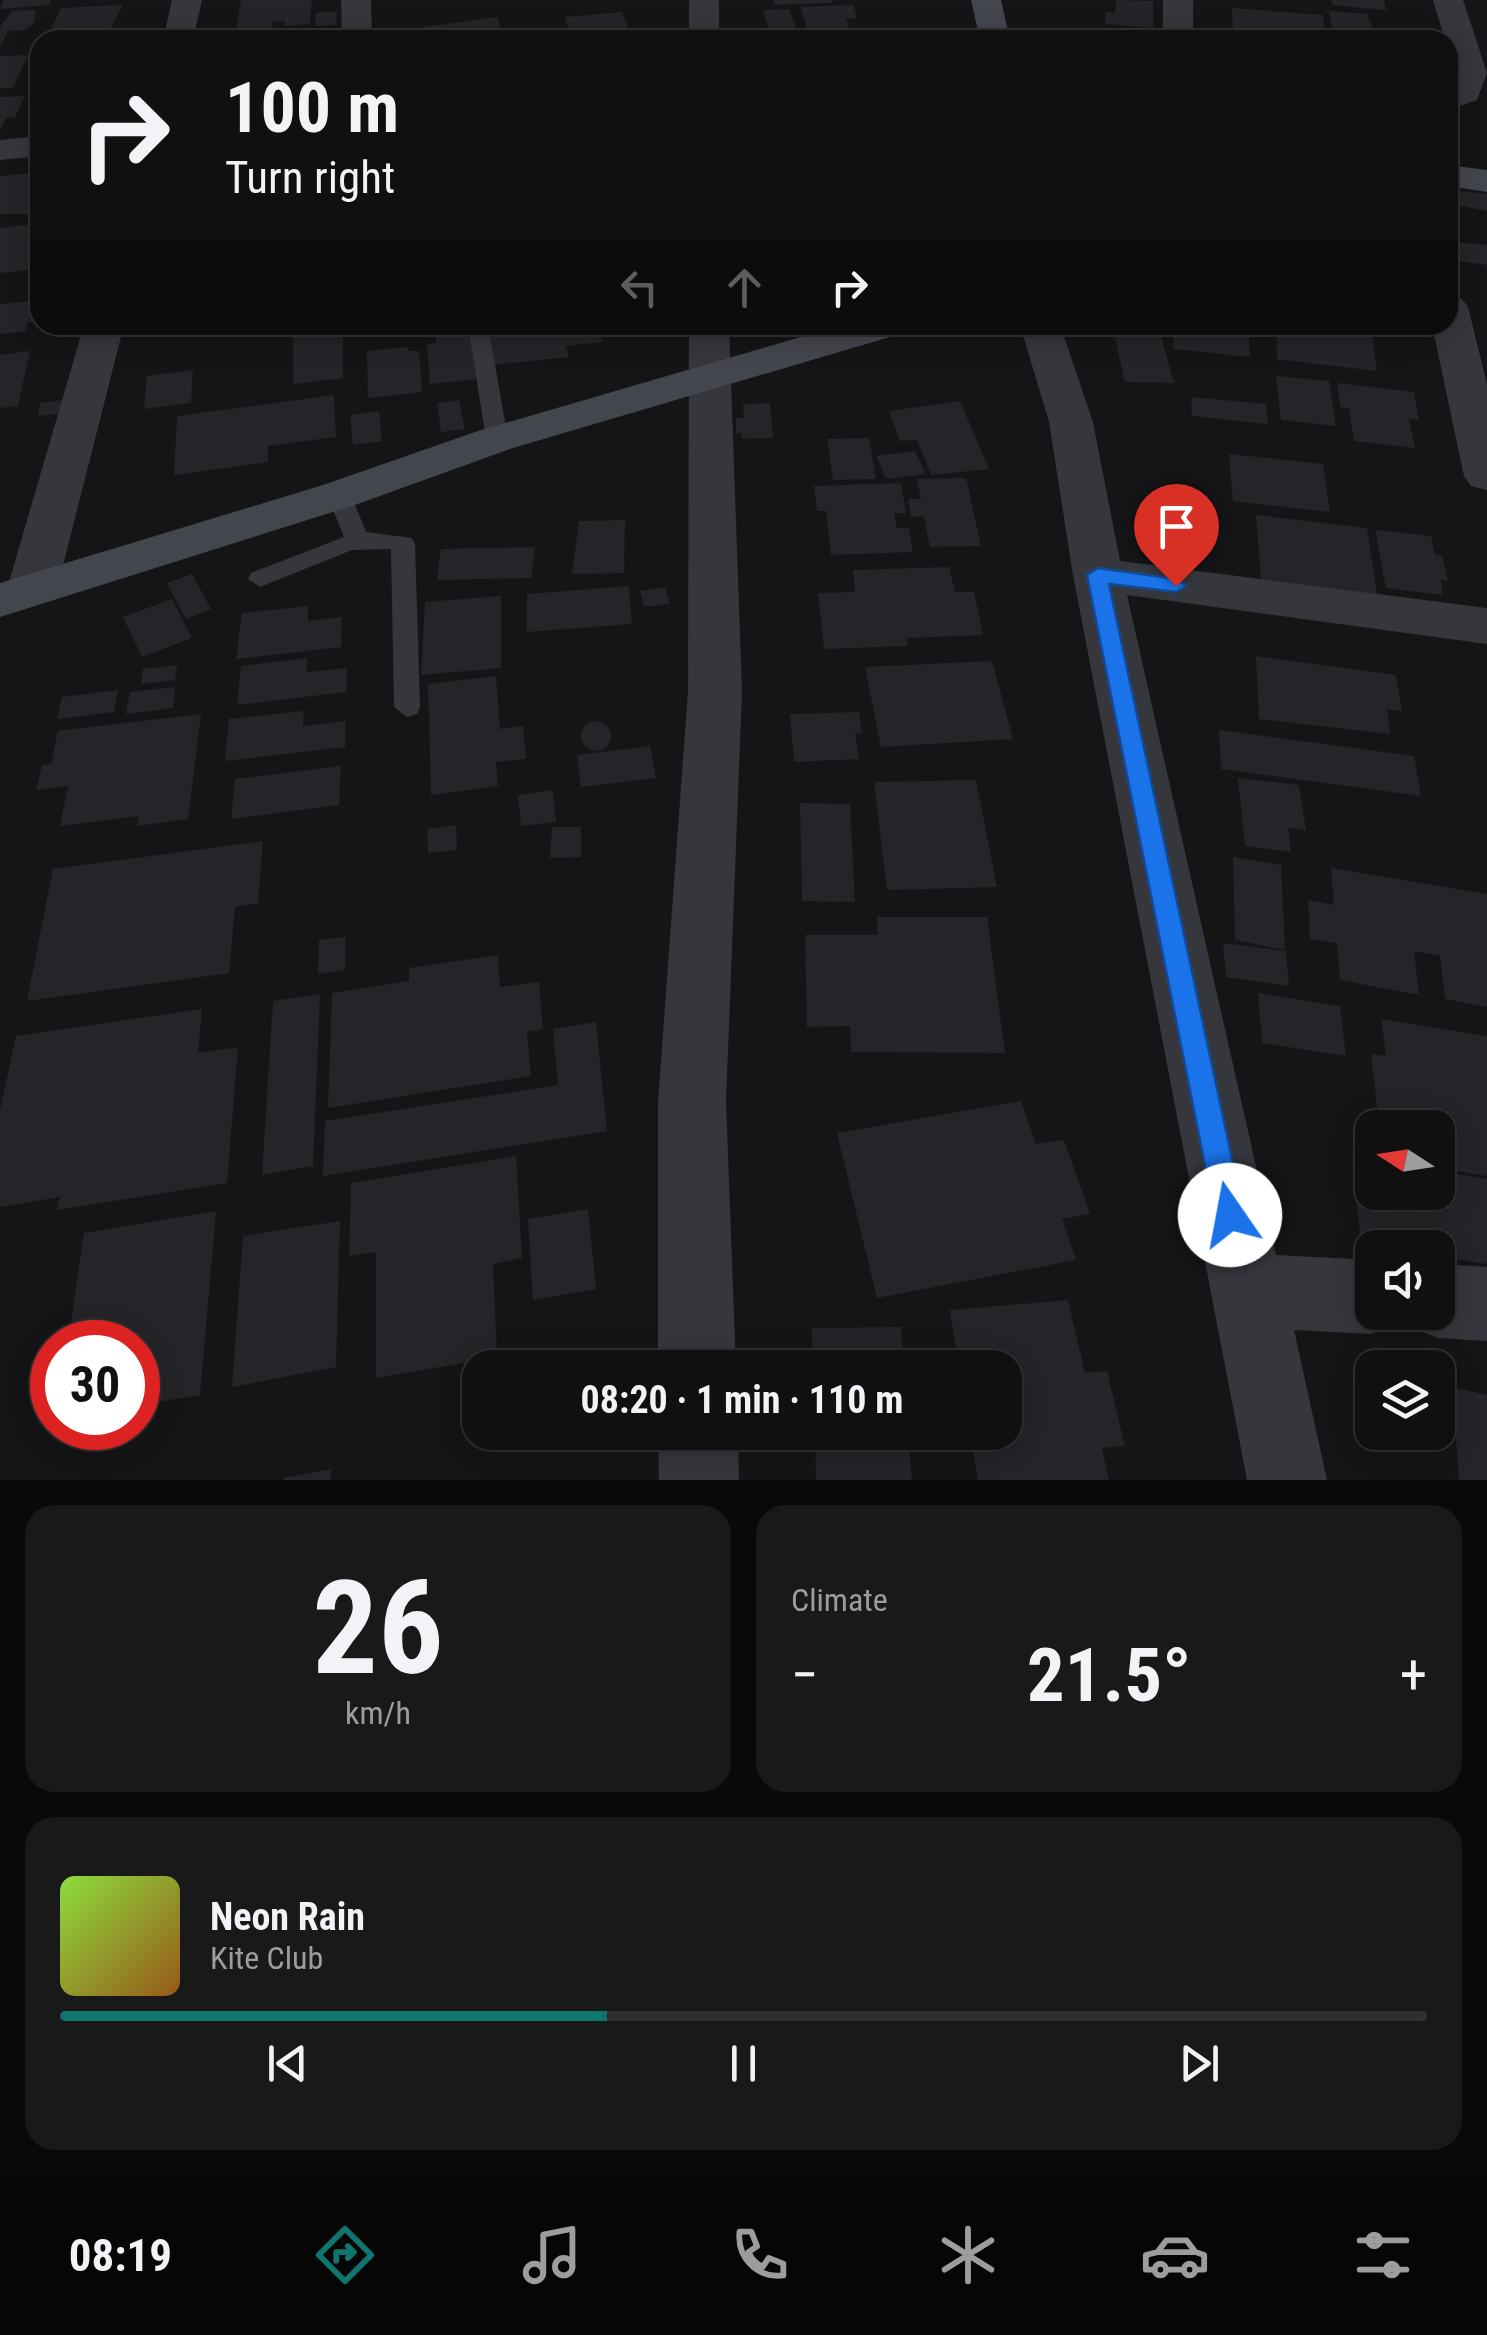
<!DOCTYPE html>
<html lang="en">
<head>
<meta charset="utf-8">
<style>
  body { margin:0; font-family:"Roboto Condensed",sans-serif; background:#19191a; color:#f1f3f6; height:100vh; display:flex; flex-direction:column; font-size:38px; white-space:nowrap }
  * { box-sizing:border-box; margin:0 }
  p { font-size:32px; color:#9c9d9f }
  .icon { flex:none; width:55px; height:55px; fill:none; stroke:currentColor; stroke-width:2; stroke-linecap:round; stroke-linejoin:round }
  .map { position:relative; height:1480px; overflow:hidden }
  .sheet { display:flex; flex-direction:column; gap:25px; padding:25px; background:#090909; flex:1 }
  .sheet>* { flex:none }
  .top-card { position:absolute; left:30px; top:30px; width:1428px; height:305px; border-radius:30px; box-shadow:0 5px 25px #0003,0 0 0 2px #303031; background:#101011; color:#f1f3f6; overflow:hidden }
  .needle { width:65px; rotate:282deg }
  .tools { position:absolute; left:1355px; top:1110px; display:grid; gap:20px }
  .tools a { display:grid; place-items:center; width:100px; height:100px; border-radius:20px; background:#101011; box-shadow:0 5px 25px #0003,0 0 0 2px #303031; font-size:50px }
  .speed { position:absolute; left:30px; top:1320px; display:flex; gap:20px; font-size:50px; font-weight:700; text-align:center }
  .speed>* { display:grid; place-content:center; width:130px; height:130px; border-radius:50%; background:#101011; box-shadow:0 5px 25px #0003,0 0 0 2px #303031; line-height:1 }
  .speed .limit { border:15px solid #d22; background:#fff; color:#111 }
  .pin { position:absolute; display:grid; place-items:center; width:85px; height:85px; color:#fff; margin:-102px -42px; border-radius:50% 50% 50% 0; rotate:-45deg; box-shadow:0 0 10px #0007 }
  .pin .icon { rotate:45deg }
  .me { position:absolute; width:110px; margin:-55px; rotate:348deg; stroke-linejoin:round; filter:drop-shadow(0 0 8px #0008) }
  .turn { display:flex; align-items:center; gap:35px; height:210px; padding:0 30px; font-size:45px }
  .turn .icon { width:130px; height:130px; stroke-width:2.5 }
  .turn b { display:block; font-size:70px; line-height:85px }
  .lanes { display:flex; align-items:center; height:95px; padding:0 30px; background:#0003; justify-content:center; gap:50px; direction:ltr }
  .lanes .off { opacity:.35 }
  .big { font-size:75px; font-weight:700; line-height:1.1 }
  .sheet .tile { flex:1; display:flex; flex-direction:column; justify-content:center; gap:15px; min-width:0; padding:0 35px; border-radius:30px; background:#19191a }
  .sheet .dial { align-items:center; gap:0 }
  .dial b { font-size:130px; line-height:1 }
  .song { display:flex; align-items:center; gap:30px }
  .cover { width:120px; height:120px; border-radius:15px; background:linear-gradient(135deg,hsl(90 70% 55%),hsl(30 70% 35%)) }
  .played { height:10px; border-radius:5px; background:linear-gradient(90deg,#0f766e 40%,#303031 40%) }
  .keys { display:flex; justify-content:space-around; direction:ltr }
  .heat { display:flex; justify-content:space-between; align-items:center; font-size:55px; direction:ltr }
  .sheet .tiles { flex:1; display:grid; gap:25px; grid-template-columns:1fr 1fr }
  .tile:last-child { grid-column:span 2 }
  .trip { position:absolute; left:462px; top:1350px; width:560px; height:100px; border-radius:30px; background:#101011; box-shadow:0 5px 25px #0003,0 0 0 2px #303031; font-weight:700; line-height:100px; text-align:center }
  .tab-bar { display:flex; height:160px; justify-content:space-around; align-items:center; background:#060607; color:#9c9d9f }
  .tab-bar .icon { width:70px; height:70px }
  .tab-bar .current { color:#0f766e }
  .tab-bar b { font-size:45px; color:#f1f3f6 }
  .map>svg:first-child { display:block }
</style>
</head>
<body>
<div class="map">
<svg width="1487" height="1480" viewBox="0 0 1487 1480">
  <rect width="100%" height="100%" fill="#151517"/>
  <g fill="#252529">
    <path d="M3,0H51L49,5L0,9Z"/>
    <path d="M241,0H312L310,24L285,26V21L273,22L272,28L236,31Z"/>
    <path d="M774,0H832V3L775,5Z"/>
    <path d="M1116,0L1153,1V28L1105,24L1106,12L1115,13Z"/>
    <path d="M1331,0H1384L1386,10L1332,5Z"/>
    <path d="M123,5L106,36L46,40L61,8Z"/>
    <path d="M853,5L857,18L846,19L852,35L809,37L801,7Z"/>
    <path d="M1232,8L1323,15L1326,40L1233,32Z"/>
    <path d="M789,9L800,40H772L763,10Z"/>
    <path d="M36,10L34,23L25,30L8,31L0,47V27L12,11Z"/>
    <path d="M337,11L336,25L315,26L316,13Z"/>
    <path d="M1329,11L1367,14L1375,36L1334,40Z"/>
    <path d="M622,12L632,39L571,40L565,17Z"/>
    <path d="M498,17L500,29L491,33L512,32L514,40H470L469,34L425,38L424,27Z"/>
    <path d="M323,28L322,40H249L250,33L277,31L276,36Z"/>
    <path d="M902,29L906,38L878,39L875,30Z"/>
    <path d="M1067,29L1134,32L1136,40H1069Z"/>
    <path d="M28,55L13,88H0V56Z"/>
    <path d="M25,96L15,117L6,118L0,130V97Z"/>
    <path d="M40,172V214H0V176Z"/>
    <path d="M1448,190L1487,194V211L1448,203Z"/>
    <path d="M36,224L40,269L0,273V228Z"/>
    <path d="M1454,242L1487,245V265L1459,261Z"/>
    <path d="M40,300V320L28,322L26,331L0,334V304Z"/>
    <path d="M293,325H343V378L293,384Z"/>
    <path d="M486,325H598L602,342L566,346L569,357L491,365Z"/>
    <path d="M1112,325H1158L1174,383L1125,382Z"/>
    <path d="M1174,325H1248L1250,357L1173,349Z"/>
    <path d="M1276,325H1371L1377,371L1277,359Z"/>
    <path d="M473,331L479,379L430,384L427,344L436,343V335Z"/>
    <path d="M408,347V351H419L422,392L368,398L367,351Z"/>
    <path d="M30,351L18,406L0,408V355Z"/>
    <path d="M193,370L191,403L144,409L147,376Z"/>
    <path d="M1276,376L1329,381L1336,426L1281,420Z"/>
    <path d="M1337,383L1414,392L1419,420L1409,419L1415,448L1354,441L1349,408L1340,407Z"/>
    <path d="M334,395L336,437L268,446V462L174,475L177,416Z"/>
    <path d="M1191,397L1266,404L1268,424L1192,416Z"/>
    <path d="M71,399L69,412L38,416L40,403Z"/>
    <path d="M459,400L465,429L441,432L437,403Z"/>
    <path d="M960,401L989,469L931,475L917,440L900,441L889,411Z"/>
    <path d="M770,403L773,438L742,439V433H736V418H744L743,404Z"/>
    <path d="M379,411L382,441L353,445L350,415Z"/>
    <path d="M869,438L876,479L833,480L827,439Z"/>
    <path d="M915,451L926,474L886,479L876,456Z"/>
    <path d="M1229,454L1323,464L1330,512L1233,501Z"/>
    <path d="M966,478L981,546L930,547L924,516L911,517L908,499H921L917,479Z"/>
    <path d="M901,483L906,513H894L897,528H909L913,552L831,555L826,511H817L814,486Z"/>
    <path d="M1256,515L1367,528L1377,594L1261,579Z"/>
    <path d="M625,520L624,573L572,574L579,521Z"/>
    <path d="M1375,530L1431,536L1435,555H1442L1448,581L1441,580L1443,595L1386,588Z"/>
    <path d="M535,547L531,578L437,580L441,549Z"/>
    <path d="M949,567L955,592H974L983,635L906,638L908,646L824,649L818,593L855,592L853,570Z"/>
    <path d="M192,574L211,609L186,619L167,583Z"/>
    <path d="M629,586L632,624L527,632V594Z"/>
    <path d="M665,587L670,604L644,607L640,591Z"/>
    <path d="M501,596V668L421,675L425,602Z"/>
    <path d="M172,599L192,638L142,657L123,617Z"/>
    <path d="M308,606V621L342,617L341,647L236,659L242,613Z"/>
    <path d="M1256,656L1396,675L1402,711L1387,709L1390,734L1259,719Z"/>
    <path d="M307,658V672L347,668L346,692L237,705L241,666Z"/>
    <path d="M992,661L1013,739L881,747L865,667Z"/>
    <path d="M177,665L175,680L141,684L143,669Z"/>
    <path d="M496,676L500,729L523,726L526,759L496,762L498,786L431,795L428,684Z"/>
    <path d="M175,687L173,708L126,714L130,692Z"/>
    <path d="M118,690L114,712L57,719L62,697Z"/>
    <path d="M304,711L303,726L345,721V747L225,761L229,719Z"/>
    <path d="M859,712L862,733H855L859,759L794,762L790,714Z"/>
    <path d="M201,714L188,819L137,826L139,816L60,826L68,786L36,790L42,765L51,764L58,731Z"/>
    <circle cx="596" cy="736" r="15"/>
    <path d="M1219,730L1414,756L1421,796L1221,769Z"/>
    <path d="M650,746L656,778L581,787L577,755Z"/>
    <path d="M341,766L339,805L231,819L235,779Z"/>
    <path d="M1238,778L1299,785L1306,830L1288,828L1291,852L1245,846Z"/>
    <path d="M976,780L997,887L887,890L874,782Z"/>
    <path d="M553,790L556,822L521,826L518,795Z"/>
    <path d="M800,803L850,804L855,902L802,901Z"/>
    <path d="M456,825L457,850L428,853L427,829Z"/>
    <path d="M552,827H581V857L550,858Z"/>
    <path d="M263,841L258,903L235,907L229,973L27,1001L53,869Z"/>
    <path d="M1233,857L1281,865L1285,950L1235,940Z"/>
    <path d="M1331,868L1487,894V1007L1445,999L1440,956L1414,951L1419,995L1340,980L1337,943L1310,939L1308,900L1334,905Z"/>
    <path d="M877,917H987L1005,1053L851,1052L850,1026L807,1027L805,935H877Z"/>
    <path d="M345,937V970L318,974L319,940Z"/>
    <path d="M1223,943L1286,951L1289,986L1226,977Z"/>
    <path d="M498,955L500,987L539,982L543,1029L527,1032L531,1076L328,1108L332,993L409,981V968Z"/>
    <path d="M1258,993L1340,1006L1346,1056L1262,1043Z"/>
    <path d="M320,994L313,1166L262,1175L273,1001Z"/>
    <path d="M202,1009L198,1053L238,1047L227,1183L57,1210L60,1197L0,1207V1110L16,1036Z"/>
    <path d="M1381,1019L1487,1036V1176L1438,1168V1128L1379,1124L1371,1054L1386,1056Z"/>
    <path d="M596,1022L607,1131L323,1176L325,1121L558,1085L553,1029Z"/>
    <path d="M1021,1101L1036,1144L1064,1140L1090,1214L1062,1219L1076,1260L877,1298L837,1133Z"/>
    <path d="M516,1156L522,1258L493,1264L497,1357L376,1378V1252L349,1256L351,1183Z"/>
    <path d="M1352,1157L1372,1161V1192H1438V1171L1487,1179V1264L1438,1256V1248L1361,1243Z"/>
    <path d="M588,1209L596,1289L533,1300L528,1219Z"/>
    <path d="M216,1211L200,1395L138,1405V1342H68L84,1233Z"/>
    <path d="M340,1221L336,1367L232,1387L243,1236Z"/>
    <path d="M1068,1300L1085,1373L1107,1371L1125,1446L1102,1448L1109,1480H978L970,1432H1005V1368H959L950,1310Z"/>
    <path d="M901,1327L904,1368H813L812,1328Z"/>
    <path d="M1452,1387L1487,1395V1480H1459Z"/>
    <path d="M815,1432H908L912,1480H816Z"/>
    <path d="M331,1469V1480H284V1478Z"/>
  </g>
  <g fill="none" stroke-linecap="round" stroke-linejoin="round">
    <g fill="#36373d" fill-rule="evenodd">
      <path d="M468,325H488L508,439L505,444L497,446L486,439Z"/>
      <path d="M339,488L351,495L366,532L412,538L415,544L420,707L417,714L407,717L394,707L391,549L352,550L260,587L248,579L251,573L344,537L327,495Z"/>
    </g>
    <g fill="#36373d" fill-rule="evenodd">
      <path d="M172,0H202L193,40H163Z"/>
      <path d="M341,0H371L372,40H342Z"/>
      <rect x="689" y="0" width="30" height="40"/>
      <rect x="1163" y="0" width="30" height="40"/>
      <path d="M1433,0H1463L1487,73L1477,100L1448,110V89L1457,79Z"/>
      <path d="M40,136V156L0,160V140Z"/>
      <path d="M1448,295L1462,299L1468,307L1487,384V490L1471,486L1464,476L1432,325H1448Z"/>
      <path d="M84,325H124L57,589L50,601L32,606L14,601L7,589Z"/>
      <path d="M689,325H729L742,691L726,1102L736,1368H658V1102L688,691Z"/>
      <path d="M1020,325H1060L1093,422L1120,561L1487,608V644L1127,595L1276,1255L1372,1260V1312H1403L1398,1323L1372,1334L1294,1330L1327,1480H1247L1073,575L1049,422Z"/>
      <path d="M1438,1264L1487,1267V1341L1438,1338L1412,1327L1405,1312H1438Z"/>
      <path d="M658,1432H738L739,1480H659Z"/>
    </g>
    <g fill="#44464d" fill-rule="evenodd">
      <path d="M971,0H1001L1010,40H980Z"/>
      <path d="M1448,165L1487,170V192L1448,186Z"/>
      <path d="M842,325H906L900,334L513,448L355,505L0,617V583L323,485L481,430Z"/>
    </g>
  </g>
  <path fill="#1a73e8" stroke="#114b97" stroke-width="2.5" d="M1098,568L1176,579L1186,586L1176,592L1109,584L1244,1215L1240,1225L1230,1229L1219,1225L1215,1215L1087,575Z"/>
</svg>
<div class="tools">
<a><svg class="needle" viewBox="-14 -14 28 28"><path d="M0-13l5 13h-10z" fill="#e53935"/><path d="M0 13l5-13h-10z" fill="#9c9d9f"/></svg></a>
<a><svg class="icon" aria-label="sound" viewBox="0 0 24 24"><path d="M4 9h4l5-4v14l-5-4H4zM17 9q2 3 0 6"/></svg></a>
<a><svg class="icon" aria-label="layers" viewBox="0 0 24 24"><path d="M12 4l9 5-9 5-9-5zM3 14l9 5 9-5"/></svg></a>
</div>
<div class="speed"><div class="limit">30</div></div>
<div class="pin" style="left:1176px;top:586px;background:#d93025"><svg class="icon" aria-label="arrive" viewBox="0 0 24 24"><path d="M6 21V4h12l-3 4 3 4H6"/></svg></div>
<svg class="me" style="left:1230px;top:1215px" viewBox="-20 -20 40 40"><circle r="19" fill="#fff"/><path d="M0-13L10 11 0 6-10 11z" fill="#1a73e8"/></svg>
<div class="trip">08:20 · 1 min · 110 m</div>
<div class="top-card">
<div class="turn"><svg class="icon" aria-label="right" viewBox="0 0 24 24"><path d="M7 20v-9h11M14 6l5 5-5 5"/></svg><div><b>100 m</b>Turn right</div></div>
<div class="lanes"><svg class="icon off" aria-label="left" viewBox="0 0 24 24"><path d="M17 20v-9H6M10 6l-5 5 5 5"/></svg><svg class="icon off" aria-label="ahead" viewBox="0 0 24 24"><path d="M12 20V5M6 11l6-6 6 6"/></svg><svg class="icon" aria-label="right" viewBox="0 0 24 24"><path d="M7 20v-9h11M14 6l5 5-5 5"/></svg></div>
</div>
</div>
<section class="sheet">
<div class="tiles">
<div class="tile dial"><b>26</b><p>km/h</p></div>
<div class="tile"><p>Climate</p>
<div class="heat"><a>−</a><b class="big">21.5°</b><a>+</a></div>
</div>
<div class="tile">
<div class="song"><i class="cover"></i><div><b>Neon Rain</b><p>Kite Club</p></div></div>
<div class="played"></div>
<div class="keys"><svg class="icon" aria-label="previous" viewBox="0 0 24 24"><path d="M18 5L8 12l10 7zM5 5v14"/></svg><svg class="icon" aria-label="pause" viewBox="0 0 24 24"><path d="M8 5v14M16 5v14"/></svg><svg class="icon" aria-label="next" viewBox="0 0 24 24"><path d="M6 5l10 7-10 7zM19 5v14"/></svg></div>
</div>
</div>
</section>
<nav class="tab-bar">
<b>08:19</b>
<svg class="icon current" aria-label="directions" viewBox="0 0 24 24"><path d="M12 3l9 9-9 9-9-9zM9 14v-3h6M13 9l2 2-2 2"/></svg>
<svg class="icon" aria-label="music" viewBox="0 0 24 24"><path d="M9 18V5l10-2v13"/><circle cx="6" cy="18" r="3"/><circle cx="16" cy="16" r="3"/></svg>
<svg class="icon" aria-label="phone" viewBox="0 0 24 24"><path d="M5 4h4l2 5-3 2q2 4 5 5l2-3 5 2v4C11 20 4 13 5 4z"/></svg>
<svg class="icon" aria-label="climate" viewBox="0 0 24 24"><path d="M12 3v18M4 7l16 10M4 17L20 7"/></svg>
<svg class="icon" aria-label="car" viewBox="0 0 24 24"><path d="M5 17H2v-5l4-1 3-4h7l3 4 3 1v5h-3M9 17h6M6 11h13"/><circle cx="7" cy="17" r="2"/><circle cx="17" cy="17" r="2"/></svg>
<svg class="icon" aria-label="filters" viewBox="0 0 24 24"><path d="M4 7h16M4 17h16"/><circle cx="9" cy="7" r="2"/><circle cx="15" cy="17" r="2"/></svg>
</nav>
</body>
</html>
